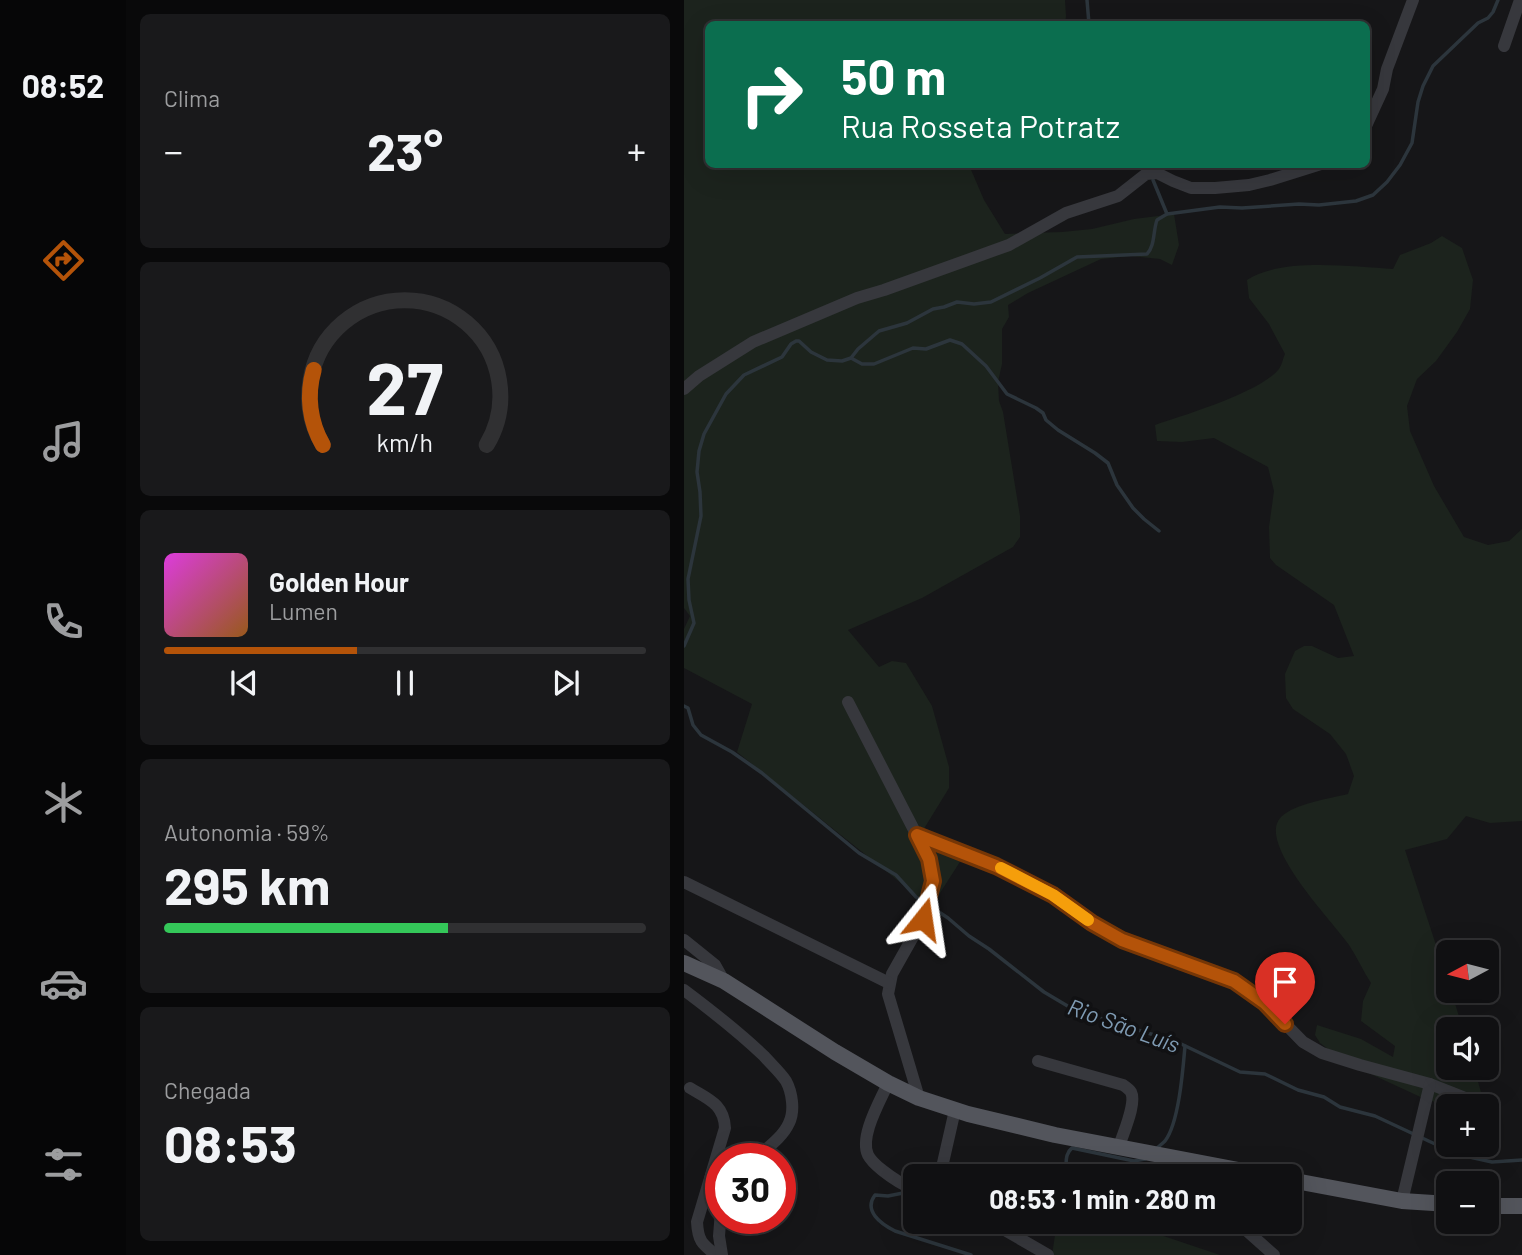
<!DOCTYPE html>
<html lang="pt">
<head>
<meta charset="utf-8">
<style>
  body { margin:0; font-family:Barlow,sans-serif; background:#19191b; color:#f1f3f6; height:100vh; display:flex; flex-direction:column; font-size:26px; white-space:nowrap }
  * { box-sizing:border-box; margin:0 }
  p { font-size:23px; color:#9c9d9f }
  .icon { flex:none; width:38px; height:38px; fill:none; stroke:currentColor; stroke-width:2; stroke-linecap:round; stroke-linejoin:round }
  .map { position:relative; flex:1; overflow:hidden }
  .panel { display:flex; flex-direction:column; gap:14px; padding:14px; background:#09090a; width:558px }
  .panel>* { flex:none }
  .top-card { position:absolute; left:21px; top:21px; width:665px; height:147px; border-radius:10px; box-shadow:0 7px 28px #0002,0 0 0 2px #303032; background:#0b6e4f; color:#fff; overflow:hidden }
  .needle { width:46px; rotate:263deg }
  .buttons { position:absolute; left:752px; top:940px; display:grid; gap:14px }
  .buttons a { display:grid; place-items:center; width:63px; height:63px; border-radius:10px; background:#101012; box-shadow:0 7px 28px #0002,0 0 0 2px #303032; font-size:35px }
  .speed { position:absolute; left:21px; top:1143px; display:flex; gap:14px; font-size:35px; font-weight:700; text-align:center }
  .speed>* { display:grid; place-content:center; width:91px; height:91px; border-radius:50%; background:#101012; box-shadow:0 7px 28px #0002,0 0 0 2px #303032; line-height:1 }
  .speed .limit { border:10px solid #d22; background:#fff; color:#111 }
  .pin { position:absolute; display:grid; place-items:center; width:60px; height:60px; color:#fff; margin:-72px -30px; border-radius:50% 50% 50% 0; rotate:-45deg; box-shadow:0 0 7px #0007 }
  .pin .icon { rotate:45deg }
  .me { position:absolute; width:77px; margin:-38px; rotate:15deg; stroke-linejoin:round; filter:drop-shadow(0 0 5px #0008) }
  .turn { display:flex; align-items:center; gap:24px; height:147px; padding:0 21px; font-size:32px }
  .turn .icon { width:91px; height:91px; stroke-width:2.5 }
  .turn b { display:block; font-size:49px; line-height:60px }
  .big { font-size:52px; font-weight:700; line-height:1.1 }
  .panel .tile { flex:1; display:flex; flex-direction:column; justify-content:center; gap:10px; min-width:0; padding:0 24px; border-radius:10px; background:#19191b }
  .panel .dial { align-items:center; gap:0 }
  .dial svg { height:182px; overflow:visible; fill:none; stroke:#303032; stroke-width:7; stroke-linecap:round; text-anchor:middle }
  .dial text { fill:#f1f3f6; stroke:none }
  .song { display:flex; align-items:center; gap:21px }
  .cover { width:84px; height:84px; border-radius:10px; background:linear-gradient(135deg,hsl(300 70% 55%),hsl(30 70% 35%)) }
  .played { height:7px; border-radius:4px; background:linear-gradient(90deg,#b45309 40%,#303032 40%) }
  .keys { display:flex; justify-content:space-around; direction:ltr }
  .heat { display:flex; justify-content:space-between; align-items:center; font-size:38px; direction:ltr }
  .charge { height:10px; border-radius:5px; background:linear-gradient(90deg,#34c759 59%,#303032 0) }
  .trip { position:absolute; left:219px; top:1164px; width:399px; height:70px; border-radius:10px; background:#101012; box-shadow:0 7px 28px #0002,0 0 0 2px #303032; font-weight:700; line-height:70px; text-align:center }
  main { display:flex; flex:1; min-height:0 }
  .dock { display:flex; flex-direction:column; width:126px; justify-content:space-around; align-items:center; background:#060607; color:#9c9d9f }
  .dock .icon { width:49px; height:49px }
  .dock .active { color:#b45309 }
  .dock b { font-size:32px; color:#f1f3f6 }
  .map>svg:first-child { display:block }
</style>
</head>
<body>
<main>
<nav class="dock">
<b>08:52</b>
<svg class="icon active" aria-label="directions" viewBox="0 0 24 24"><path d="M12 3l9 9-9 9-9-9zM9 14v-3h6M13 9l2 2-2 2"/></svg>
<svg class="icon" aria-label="music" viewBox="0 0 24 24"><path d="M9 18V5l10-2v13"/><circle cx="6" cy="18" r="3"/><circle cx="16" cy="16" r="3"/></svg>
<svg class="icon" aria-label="phone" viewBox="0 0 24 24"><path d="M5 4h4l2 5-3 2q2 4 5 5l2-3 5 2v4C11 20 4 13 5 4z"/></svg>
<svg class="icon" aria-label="climate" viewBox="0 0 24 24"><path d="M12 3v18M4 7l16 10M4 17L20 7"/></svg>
<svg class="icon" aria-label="car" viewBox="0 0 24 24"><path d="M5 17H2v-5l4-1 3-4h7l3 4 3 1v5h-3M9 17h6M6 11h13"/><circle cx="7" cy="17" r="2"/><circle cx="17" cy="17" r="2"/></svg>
<svg class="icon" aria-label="filters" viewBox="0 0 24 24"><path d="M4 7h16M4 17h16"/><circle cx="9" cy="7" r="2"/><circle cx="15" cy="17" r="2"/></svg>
</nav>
<section class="panel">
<div class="tile"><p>Clima</p>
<div class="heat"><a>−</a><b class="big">23°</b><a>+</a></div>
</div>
<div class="tile dial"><svg viewBox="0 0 100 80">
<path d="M14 69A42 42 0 1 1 86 69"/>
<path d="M14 69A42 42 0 0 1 10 36" stroke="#b45309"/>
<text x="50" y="56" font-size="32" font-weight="700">27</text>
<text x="50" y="72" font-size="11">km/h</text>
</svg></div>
<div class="tile">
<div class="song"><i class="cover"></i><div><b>Golden Hour</b><p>Lumen</p></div></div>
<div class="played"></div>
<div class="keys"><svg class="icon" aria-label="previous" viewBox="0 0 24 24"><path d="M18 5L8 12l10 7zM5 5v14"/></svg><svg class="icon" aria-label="pause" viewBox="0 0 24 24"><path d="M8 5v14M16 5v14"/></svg><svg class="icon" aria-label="next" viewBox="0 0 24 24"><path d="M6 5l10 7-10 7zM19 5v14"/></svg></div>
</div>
<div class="tile"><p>Autonomia · 59%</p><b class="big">295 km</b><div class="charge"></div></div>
<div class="tile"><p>Chegada</p><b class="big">08:53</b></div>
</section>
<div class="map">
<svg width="838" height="1255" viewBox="0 0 838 1255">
  <rect width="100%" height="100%" fill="#161618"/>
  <g fill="#1c231d">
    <path d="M0,0H381L382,16L381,24H24V164L285,165L300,200L321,234L378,232L408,229L450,219L490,214L495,245L488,265L476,259L447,256L417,259L344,293L324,305L325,317L318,329V364L314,382L315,401L319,412L336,516V537L329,547L238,598L164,630L195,667L208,661L222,663L248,706L265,767V788L238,832L281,854L247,907L53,752L68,704L0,668V629L6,616L0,608Z"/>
    <path d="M758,236L778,248L789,280L786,309L773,332L752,361L733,379L723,406L726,431L750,486L780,537L804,545L825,541L838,529V821L806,823L782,816L763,839L721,850L765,985V990L767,991L779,1029H765V1068H790L801,1106H769L743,1100L663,1063L636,1043L631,1035L633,1025L677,1039L709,1057L711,1046L677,1021L679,1001L687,983C679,971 673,957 665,945C651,924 571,843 597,817C612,803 644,799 664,794L670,776L662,754L646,734L609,709L602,698L601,674L611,651L620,646H628L654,658L670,656L650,605L592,565L586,558L585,527L590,491L584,467L530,438L498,442L473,441L471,425C501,415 577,392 595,369C598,365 599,358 601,354L585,324L565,298L563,280C597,257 669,267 709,269L716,255L747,243Z"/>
    <path d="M392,1222H438L536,1255H368L371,1235L387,1223Z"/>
  </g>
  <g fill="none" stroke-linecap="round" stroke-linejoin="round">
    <g stroke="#2c353c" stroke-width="3.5">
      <path d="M403,0L405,24"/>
      <path d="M469,180L483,214"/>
      <path d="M167,358L178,364H190L229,348L242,349L266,340L278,344L302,366L323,394L352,408L359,413L362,420L374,430L411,453L424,463L433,485L449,508L460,519L475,531"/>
      <path d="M0,646L10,623L5,600L4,579L17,516L16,492L13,472L15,451L20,434L42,394L60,375L98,357L107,344L112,341H115L127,352L143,360L158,361L167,358L174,349L195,331L223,323L249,309L260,307L273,302L290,304L307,302L356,278L393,257L463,254C471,246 469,231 473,220L483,214L536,207L558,208L615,204L635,205L672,201L689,195L703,182L716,165L728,143L734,102L739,86L749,66L794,23L804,18L809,12L814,0"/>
      <path d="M0,706L4,708L9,725L17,735L48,752L78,773L175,853L212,875L232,897L240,902"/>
      <path d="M246,906L264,918L285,936L305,949L360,992L392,1011L493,1042L556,1072L581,1074L614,1090L640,1097L656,1107L691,1116L751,1144L781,1156L808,1162L838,1160"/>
      <path d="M472,1149C475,1146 478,1144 481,1141C495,1123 499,1069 501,1046"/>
      <path d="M302,1176L315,1172L336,1176"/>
      <path d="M380,1176C384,1167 379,1155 388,1148L450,1161L461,1159"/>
      <path d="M224,1192L204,1196L191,1195C179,1211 197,1224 211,1231L287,1255"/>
    </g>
    <g stroke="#37383d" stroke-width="12">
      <path d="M820,46L836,0"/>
      <path d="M682,126L699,89L703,69L729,0"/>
      <path d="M0,389L15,376L69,342L173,298L200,290L325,245L382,213L434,196L462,174L473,173L489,181L507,188H531L565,185L586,180L637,164"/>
      <path d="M164,702L245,859L249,881L239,919L208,974L204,994L235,1098"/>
      <path d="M233,835L312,866L369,895L408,923L438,940L550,981L581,1003L619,1042L638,1053L676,1065L746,1084L779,1097"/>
      <path d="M0,882L205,983"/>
      <path d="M0,940L31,965L40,981"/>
      <path d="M0,990C28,1011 55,1032 80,1056C87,1064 96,1072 102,1081C108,1092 111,1111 105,1123C99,1137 83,1148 72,1158"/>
      <path d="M354,1061L439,1085C442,1087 445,1089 447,1092C453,1104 438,1135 435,1147"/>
      <path d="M204,1083C197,1100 175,1136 184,1155C187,1161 193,1166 198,1170C208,1178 219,1185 231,1190"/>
      <path d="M6,1088C24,1099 40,1104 41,1128L13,1222C14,1241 18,1244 32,1255"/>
      <path d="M256,1176L271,1110"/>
      <path d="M718,1201L746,1084"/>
      <path d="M37,1211L35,1236L38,1255"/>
      <path d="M307,1222L364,1255"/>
      <path d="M553,1222L590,1255"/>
    </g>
    <g stroke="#53555c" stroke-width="16">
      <path d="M0,963L40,981L151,1052L204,1083L235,1098L284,1114L371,1135L586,1176"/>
      <path d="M606,1180L718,1201L765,1204"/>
      <path d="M803,1206H838"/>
    </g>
  </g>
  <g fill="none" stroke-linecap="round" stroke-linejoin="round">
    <g stroke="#753606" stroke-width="18">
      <path id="route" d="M239,919L249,881L245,859L233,835L312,866L369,895L408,923L438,940L550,981L581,1003L601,1024"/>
    </g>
    <use href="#route" stroke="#b45309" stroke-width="12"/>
    <path stroke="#f59e0b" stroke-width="12" d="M317,868L369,895L404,920"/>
  </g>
  <g text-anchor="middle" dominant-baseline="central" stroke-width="7" stroke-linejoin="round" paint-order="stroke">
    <g font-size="23" font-style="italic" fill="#7f9bb3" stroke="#111113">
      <text transform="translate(440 1025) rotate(20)">Rio São Luís</text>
    </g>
  </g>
</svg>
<div class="buttons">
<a><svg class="needle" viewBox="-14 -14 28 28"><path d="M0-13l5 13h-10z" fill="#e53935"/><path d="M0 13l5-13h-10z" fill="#9c9d9f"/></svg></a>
<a><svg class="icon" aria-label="sound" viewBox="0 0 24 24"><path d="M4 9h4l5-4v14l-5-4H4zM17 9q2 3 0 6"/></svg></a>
<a>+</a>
<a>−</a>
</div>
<div class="speed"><div class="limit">30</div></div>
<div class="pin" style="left:601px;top:1024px;background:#d93025"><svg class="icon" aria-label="arrive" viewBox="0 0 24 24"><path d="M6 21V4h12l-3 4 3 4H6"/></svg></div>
<svg class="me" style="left:239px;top:919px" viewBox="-20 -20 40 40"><path d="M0-17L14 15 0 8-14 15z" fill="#b45309" stroke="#fff" stroke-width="4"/></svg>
<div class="trip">08:53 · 1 min · 280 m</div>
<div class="top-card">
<div class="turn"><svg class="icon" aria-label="right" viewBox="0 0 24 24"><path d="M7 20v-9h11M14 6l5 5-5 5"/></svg><div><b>50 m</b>Rua Rosseta Potratz</div></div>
</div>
</div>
</main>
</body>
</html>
